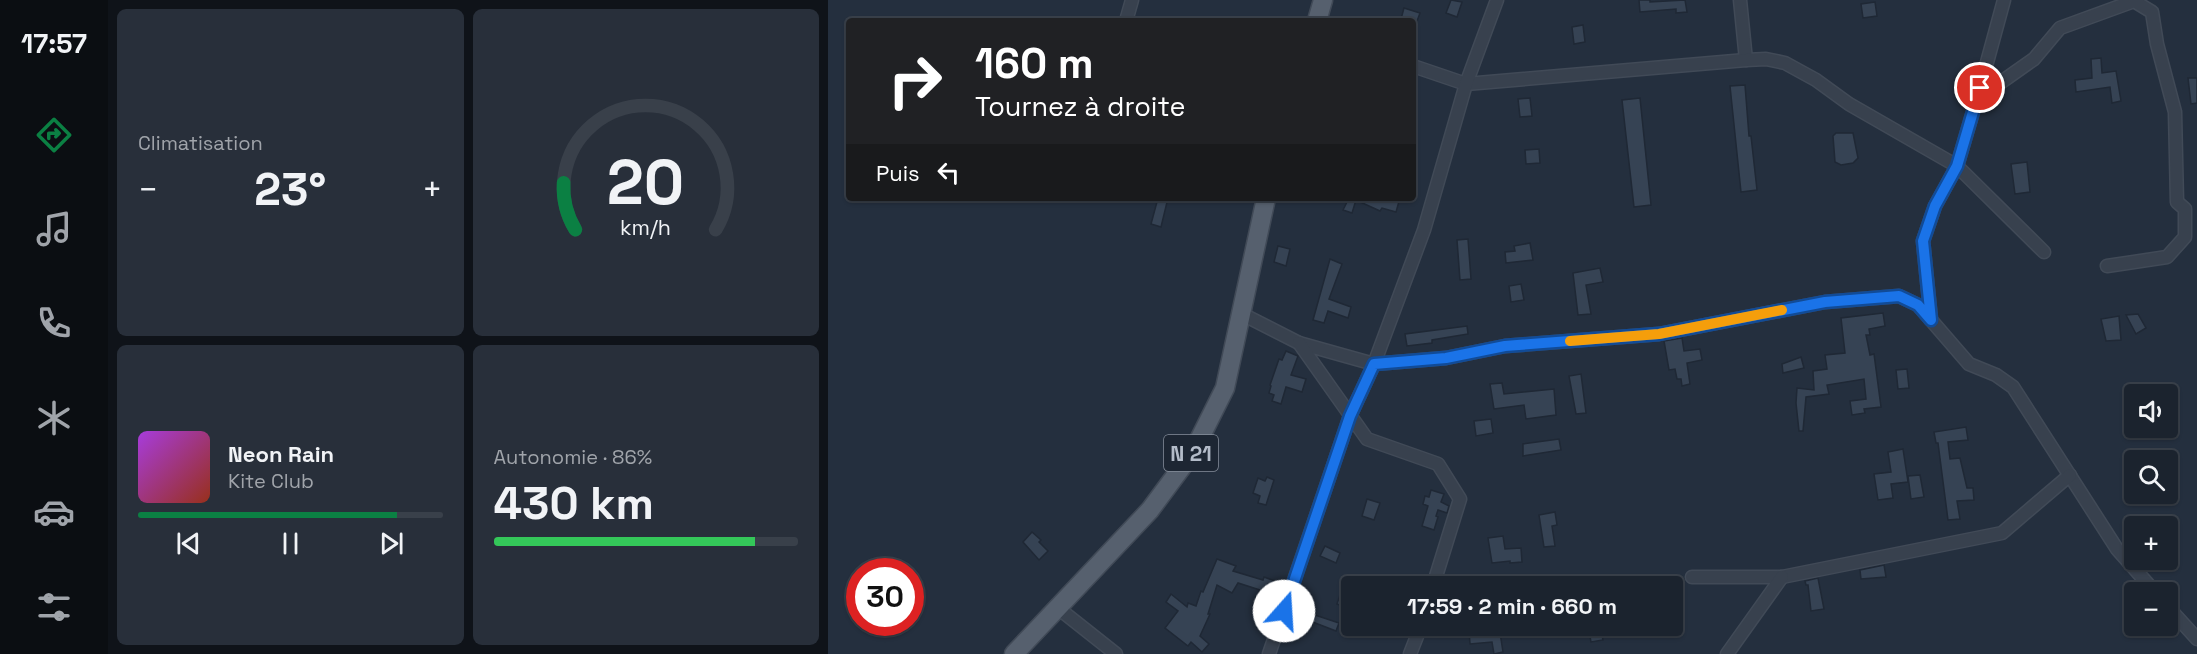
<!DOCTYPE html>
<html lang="fr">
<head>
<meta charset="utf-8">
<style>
  body { margin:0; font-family:"Space Grotesk",sans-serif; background:#282f3a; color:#f1f3f6; height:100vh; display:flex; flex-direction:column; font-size:22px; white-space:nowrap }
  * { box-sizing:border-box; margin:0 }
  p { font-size:20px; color:#a0a4aa }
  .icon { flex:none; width:33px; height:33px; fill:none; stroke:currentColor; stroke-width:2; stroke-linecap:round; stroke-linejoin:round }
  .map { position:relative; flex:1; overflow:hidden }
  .drawer { display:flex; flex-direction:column; gap:9px; padding:9px; background:#0f1319; width:720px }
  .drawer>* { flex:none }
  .top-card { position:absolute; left:18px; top:18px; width:570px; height:183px; border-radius:6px; box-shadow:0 2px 4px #0004,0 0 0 2px #39404a; background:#202124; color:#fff; overflow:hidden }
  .fabs { position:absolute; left:1296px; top:384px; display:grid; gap:12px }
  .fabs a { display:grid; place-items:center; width:54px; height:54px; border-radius:6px; background:#1b232e; box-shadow:0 2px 4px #0004,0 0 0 2px #39404a; font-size:30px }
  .speed { position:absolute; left:18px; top:558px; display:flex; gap:12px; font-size:30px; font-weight:700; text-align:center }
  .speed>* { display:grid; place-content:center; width:78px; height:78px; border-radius:50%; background:#1b232e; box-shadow:0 2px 4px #0004,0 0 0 2px #39404a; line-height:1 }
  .speed .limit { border:9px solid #d22; background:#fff; color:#111 }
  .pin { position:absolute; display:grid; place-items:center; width:51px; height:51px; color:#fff; margin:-26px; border:3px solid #fff; border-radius:50%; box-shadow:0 2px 6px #0007 }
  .me { position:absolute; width:66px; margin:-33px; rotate:19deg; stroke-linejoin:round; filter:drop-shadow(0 0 4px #0008) }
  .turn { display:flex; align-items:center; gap:21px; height:126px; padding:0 30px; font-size:27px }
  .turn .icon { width:78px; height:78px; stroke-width:2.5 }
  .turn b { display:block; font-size:42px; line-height:51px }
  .then { display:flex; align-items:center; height:57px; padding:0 30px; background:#0003; gap:12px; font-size:22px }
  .big { font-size:45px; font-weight:700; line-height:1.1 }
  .drawer .card { flex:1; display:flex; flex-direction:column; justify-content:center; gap:9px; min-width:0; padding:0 21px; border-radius:9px; background:#282f3a }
  .drawer .dial { align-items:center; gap:0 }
  .dial svg { height:156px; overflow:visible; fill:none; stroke:#39404a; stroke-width:7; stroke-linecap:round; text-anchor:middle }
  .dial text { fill:#f1f3f6; stroke:none }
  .song { display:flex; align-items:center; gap:18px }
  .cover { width:72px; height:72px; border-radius:9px; background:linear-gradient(135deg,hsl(280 70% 55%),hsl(10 70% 35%)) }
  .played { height:6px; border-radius:3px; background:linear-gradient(90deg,#0b8043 85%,#39404a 85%) }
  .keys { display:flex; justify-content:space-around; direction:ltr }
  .heat { display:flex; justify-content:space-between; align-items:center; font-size:33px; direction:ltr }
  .charge { height:9px; border-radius:4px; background:linear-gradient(90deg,#34c759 86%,#39404a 0) }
  .drawer .tiles { flex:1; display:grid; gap:9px; grid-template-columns:repeat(2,1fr) }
  .trip { position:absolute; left:513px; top:576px; width:342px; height:60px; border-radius:6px; background:#1b232e; box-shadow:0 2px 4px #0004,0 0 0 2px #39404a; font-weight:700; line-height:60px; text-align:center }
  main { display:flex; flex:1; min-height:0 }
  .tab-bar { display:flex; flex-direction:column; width:108px; justify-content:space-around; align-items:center; background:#0b0e12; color:#a0a4aa }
  .tab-bar .icon { width:42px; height:42px }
  .tab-bar .current { color:#0b8043 }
  .tab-bar b { font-size:27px; color:#f1f3f6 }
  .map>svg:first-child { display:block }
</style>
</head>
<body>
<main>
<nav class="tab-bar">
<b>17:57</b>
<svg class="icon current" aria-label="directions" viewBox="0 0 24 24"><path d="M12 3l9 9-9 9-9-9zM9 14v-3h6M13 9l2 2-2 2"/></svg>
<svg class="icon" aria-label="music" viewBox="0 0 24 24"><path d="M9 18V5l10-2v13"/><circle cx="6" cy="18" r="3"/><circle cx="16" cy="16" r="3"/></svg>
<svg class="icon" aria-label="phone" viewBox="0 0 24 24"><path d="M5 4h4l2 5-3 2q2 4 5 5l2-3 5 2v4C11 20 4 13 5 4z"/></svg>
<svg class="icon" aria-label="climate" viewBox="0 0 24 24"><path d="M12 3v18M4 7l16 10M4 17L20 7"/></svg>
<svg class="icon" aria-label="car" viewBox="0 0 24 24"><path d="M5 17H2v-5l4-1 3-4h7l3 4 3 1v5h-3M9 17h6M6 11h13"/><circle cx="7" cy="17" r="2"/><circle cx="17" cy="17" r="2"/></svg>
<svg class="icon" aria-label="filters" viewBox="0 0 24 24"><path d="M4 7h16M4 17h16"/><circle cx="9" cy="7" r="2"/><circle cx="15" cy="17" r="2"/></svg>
</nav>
<section class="drawer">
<div class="tiles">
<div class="card"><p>Climatisation</p>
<div class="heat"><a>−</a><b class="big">23°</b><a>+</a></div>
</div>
<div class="card dial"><svg viewBox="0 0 100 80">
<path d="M14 69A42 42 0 1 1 86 69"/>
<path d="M14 69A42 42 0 0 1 8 45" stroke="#0b8043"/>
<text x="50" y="56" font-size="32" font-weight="700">20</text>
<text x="50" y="72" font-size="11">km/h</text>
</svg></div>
<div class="card">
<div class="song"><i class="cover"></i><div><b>Neon Rain</b><p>Kite Club</p></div></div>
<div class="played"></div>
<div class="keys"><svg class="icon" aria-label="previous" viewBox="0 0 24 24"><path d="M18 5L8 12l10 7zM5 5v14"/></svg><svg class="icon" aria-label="pause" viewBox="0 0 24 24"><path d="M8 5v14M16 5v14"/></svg><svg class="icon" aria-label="next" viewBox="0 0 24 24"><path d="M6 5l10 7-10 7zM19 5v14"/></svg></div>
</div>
<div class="card"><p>Autonomie · 86%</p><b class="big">430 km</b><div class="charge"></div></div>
</div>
</section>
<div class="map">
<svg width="1369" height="654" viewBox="0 0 1369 654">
  <rect width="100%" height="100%" fill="#242f3e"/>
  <g fill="#364354" stroke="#1f2835" stroke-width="1.5">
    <path d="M623,0L634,2L629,17L618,13Z"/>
    <path d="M811,0H822V2L857,0L859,12L848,13V9L812,12Z"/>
    <path d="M1047,2L1049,16L1035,18L1033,4Z"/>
    <path d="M576,8L592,13L588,24L585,21L573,19Z"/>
    <path d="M755,25L757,42L746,44L744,27Z"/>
    <path d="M1273,58L1274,73L1288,71L1293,101L1284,103L1282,87L1248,92L1247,80L1264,78L1263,59Z"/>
    <path d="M1360,78H1369V103L1363,104Z"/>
    <path d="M917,85L921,136H923L929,190L913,192L902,86Z"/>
    <path d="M702,98L704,116L692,117L690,99Z"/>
    <path d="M812,98L823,205L806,207L794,100Z"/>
    <path d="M1008,133H1025L1030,158L1025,163L1013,165L1007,162L1005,136Z"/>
    <path d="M711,149L712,163L698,164L697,150Z"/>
    <path d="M1199,162L1202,192L1187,194L1183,164Z"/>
    <path d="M330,198H340L333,227L323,224Z"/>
    <path d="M521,198H572L568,212L554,208L552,211L528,200L524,213L515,210Z"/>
    <path d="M640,239L643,279L632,280L629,240Z"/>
    <path d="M702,243L705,260L678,263L677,252L687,251L686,246Z"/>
    <path d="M450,246L462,249L458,266L446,262Z"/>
    <path d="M502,259L514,264L501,299L523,307L520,318L500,311L496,323L485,320Z"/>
    <path d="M772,268L775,282L758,285L763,314L750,315L745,273Z"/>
    <path d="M693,284L696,300L683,302L681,286Z"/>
    <path d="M1055,313L1057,326L1041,329L1042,335H1038L1042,355L1046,354L1053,407L1036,409L1037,413L1024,415L1022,401L1038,399L1036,379L999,385L1001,394L978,397L975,431H971L968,403L969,388L986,390L985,371L999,369L997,355L1017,353L1013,318Z"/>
    <path d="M1310,314L1318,328L1308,334L1298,315Z"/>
    <path d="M1291,316L1293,340L1278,341L1273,319Z"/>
    <path d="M639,326L640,334L604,340V343L579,346L577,334Z"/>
    <path d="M854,338L856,351L872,349L874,360L859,363L862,384L854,386L853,379H849L847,369L841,370L836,341Z"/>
    <path d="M458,351L470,356L463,375L478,379L474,392L458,387L453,404L444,401L446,395L441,393L443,386L442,385L451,359L454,360Z"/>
    <path d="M973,357L976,368L955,373L954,364Z"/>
    <path d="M1079,369L1081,388L1070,389L1068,370Z"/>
    <path d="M753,374L758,413L748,414L741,376Z"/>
    <path d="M674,383L676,394L726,389L728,415L698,419L696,405L666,409L662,384Z"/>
    <path d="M663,419L665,433L648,436L646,421Z"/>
    <path d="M1138,427L1140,440L1120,442L1122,459L1132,458L1139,488H1145L1146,500L1129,501L1132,519L1120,520L1110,443H1108L1106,432Z"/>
    <path d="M731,439L733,450L695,456V444Z"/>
    <path d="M1075,449L1080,482L1063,484L1065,498L1050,500L1046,474L1063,472L1060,452Z"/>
    <path d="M1092,475L1096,497L1083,499L1080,476Z"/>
    <path d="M439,477L446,480L438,505L430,503L432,496L425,493L430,478L437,481Z"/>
    <path d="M603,490L616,494L613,502L621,506L619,513L610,510L608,516L610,517L606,530L594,526L600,506L595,504L597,496L601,497Z"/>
    <path d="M539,499L552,503L546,520L534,516Z"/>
    <path d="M727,512L729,525L724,526L727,546L716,547L711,515Z"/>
    <path d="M204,532L213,540L211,542L220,551L211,560L195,542Z"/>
    <path d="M675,536L677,549L693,548L694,562L682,563V561L664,563L660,538Z"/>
    <path d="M497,546L512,553L508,563L492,556Z"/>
    <path d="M389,559L408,566L405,571L435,580L436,577L447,581L442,597L431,593L432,590L410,583L404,593L389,585L380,614H382L372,636L381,644L374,652L363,642L360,646L337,628L350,611L338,602L343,594L359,607L360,603L368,606L373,591L375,592Z"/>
    <path d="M1056,565L1058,577L1033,579L1032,570Z"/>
    <path d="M990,578L996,609L983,611L980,585H978L977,581Z"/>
    <path d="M514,589L524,592L521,608L509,604Z"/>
    <path d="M484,614L511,623L508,631L482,621Z"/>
    <path d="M660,626H671L675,652L666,654L664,642L642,644L641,630L660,628Z"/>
    <path d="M760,626H772L775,640L763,642Z"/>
  </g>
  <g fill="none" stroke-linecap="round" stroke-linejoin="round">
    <g stroke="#414a57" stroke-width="15">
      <g id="minor">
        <path d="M912,0L918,60"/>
        <path d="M298,21L304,0"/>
        <path d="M585,66L638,84L918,60L938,59L957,63L988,80L1021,104L1129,166L1216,252"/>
        <path d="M1152,88L1176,0"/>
        <path d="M412,313L471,343L546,364L618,358L677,346L831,334L997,302L1071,296L1090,305L1141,364L1168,375L1185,387L1289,549L1327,592"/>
        <path d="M1103,320L1095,241L1107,206L1129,166L1152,88L1162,90L1206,59L1232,28L1306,1L1324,12L1329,44L1347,112L1349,202L1357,209V237L1339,257L1279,266"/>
        <path d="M471,343L539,439L610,464L632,499L605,586"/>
        <path d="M864,577H954L1174,533L1242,475"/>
        <path d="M1340,607L1369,639"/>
        <path d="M230,608L288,654"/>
        <path d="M441,654L522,416L546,364L596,230L638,84L669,0"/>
        <path d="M582,654L593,626"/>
        <path d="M899,654L954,577"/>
      </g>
    </g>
    <g stroke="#414a57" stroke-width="21">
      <g id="primary">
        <path d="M489,21L495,0"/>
        <path d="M186,654L322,510L365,452L397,388L438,198"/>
      </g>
    </g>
    <use href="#minor" stroke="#38414e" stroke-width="12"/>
    <use href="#primary" stroke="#56606e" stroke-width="18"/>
  </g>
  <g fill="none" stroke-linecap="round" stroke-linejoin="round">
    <g stroke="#114b97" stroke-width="15">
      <path id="route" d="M456,611L522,416L546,364L618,358L677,346L831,334L997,302L1071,296L1090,305L1103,320L1095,241L1107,206L1129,166L1152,88"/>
    </g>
    <use href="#route" stroke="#1a73e8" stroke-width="10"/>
    <path stroke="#f59e0b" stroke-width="10" d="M742,341L831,334L954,310"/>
  </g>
  <g text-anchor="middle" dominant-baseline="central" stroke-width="6" stroke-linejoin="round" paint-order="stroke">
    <rect fill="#1d2633" stroke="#878f9c" stroke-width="1.5" x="336" y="435" width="54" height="36" rx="4.5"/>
    <g font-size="21" font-weight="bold" fill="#b4bcc9">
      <text x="363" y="453">N 21</text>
    </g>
  </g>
</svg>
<div class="fabs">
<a><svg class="icon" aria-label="sound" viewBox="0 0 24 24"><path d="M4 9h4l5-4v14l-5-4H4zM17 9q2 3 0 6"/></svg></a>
<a><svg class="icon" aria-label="search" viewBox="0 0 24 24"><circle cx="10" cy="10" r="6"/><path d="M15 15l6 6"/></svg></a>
<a>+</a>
<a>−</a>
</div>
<div class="speed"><div class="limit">30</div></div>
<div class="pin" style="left:1152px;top:88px;background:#d93025"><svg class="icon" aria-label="arrive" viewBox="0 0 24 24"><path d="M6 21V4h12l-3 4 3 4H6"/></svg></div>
<svg class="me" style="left:456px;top:611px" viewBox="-20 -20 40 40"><circle r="19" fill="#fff"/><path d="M0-13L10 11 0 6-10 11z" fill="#1a73e8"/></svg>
<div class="trip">17:59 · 2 min · 660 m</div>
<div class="top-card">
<div class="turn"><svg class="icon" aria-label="right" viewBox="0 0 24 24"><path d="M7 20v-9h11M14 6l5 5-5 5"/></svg><div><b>160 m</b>Tournez à droite</div></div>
<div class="then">Puis<svg class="icon" aria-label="left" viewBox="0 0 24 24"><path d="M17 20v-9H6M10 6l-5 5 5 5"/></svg></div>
</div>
</div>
</main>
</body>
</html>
